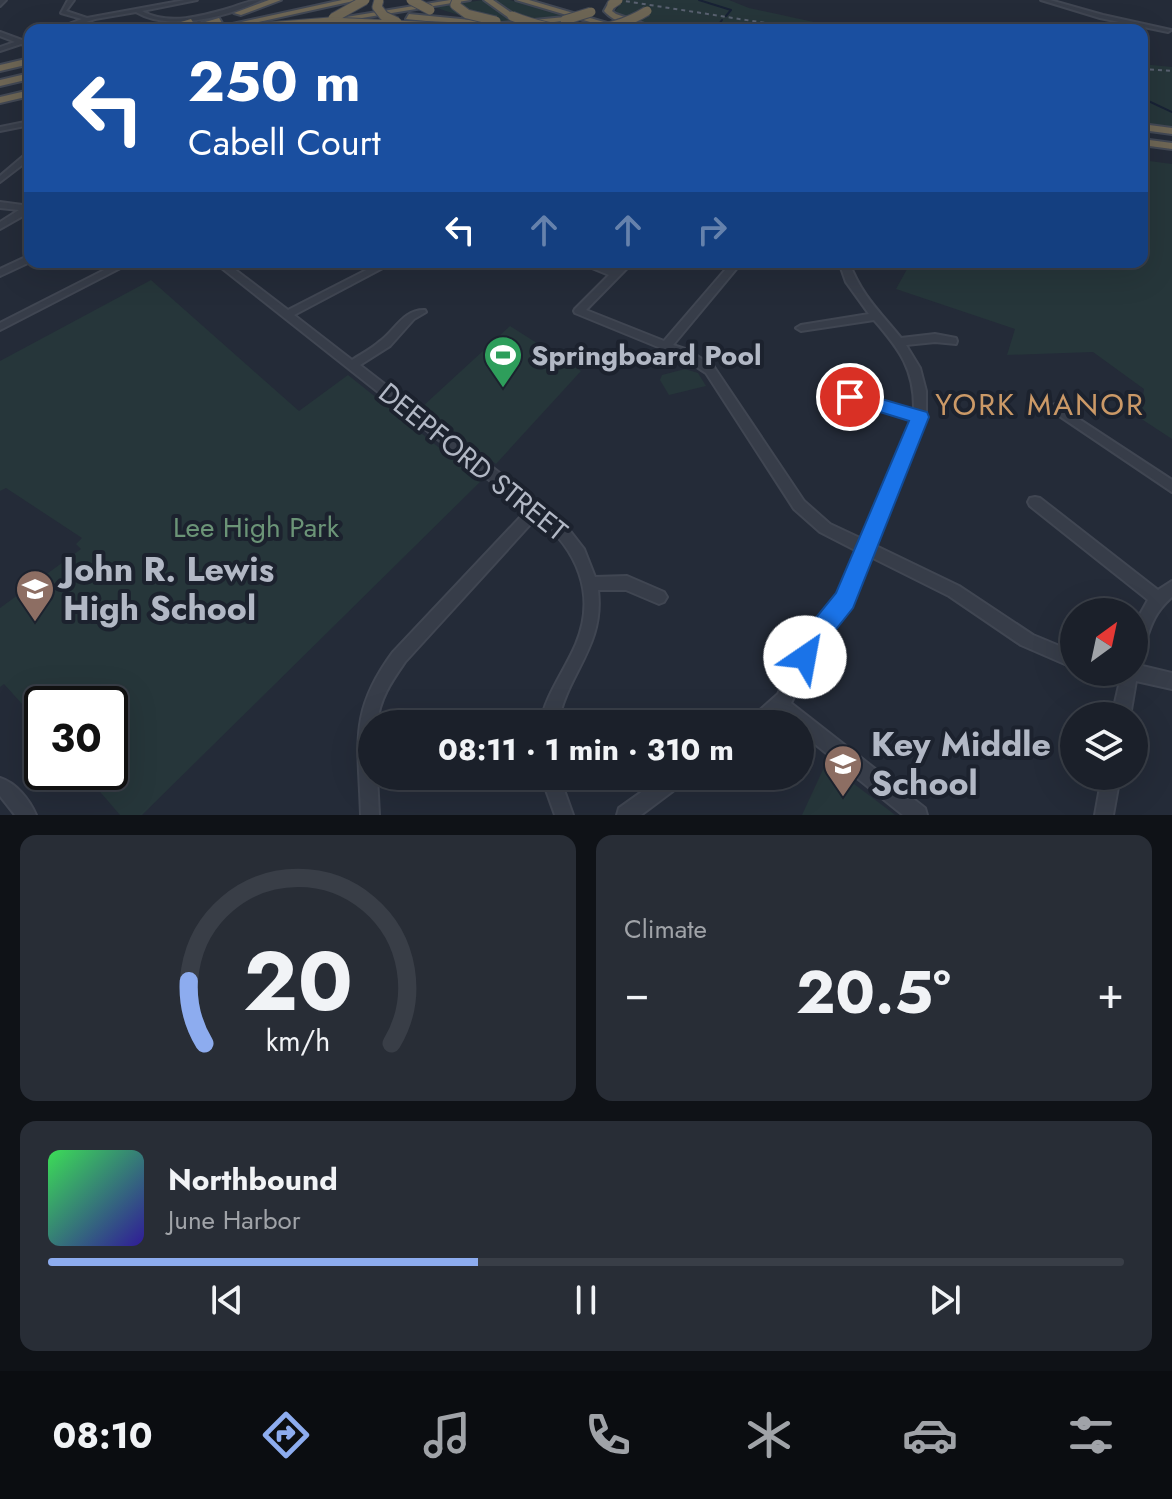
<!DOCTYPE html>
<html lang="en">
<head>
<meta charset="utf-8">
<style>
  body { margin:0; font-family:Jost,sans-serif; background:#282d36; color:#f1f3f6; height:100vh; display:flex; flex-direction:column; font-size:30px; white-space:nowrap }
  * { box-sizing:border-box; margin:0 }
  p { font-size:26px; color:#a0a3a8 }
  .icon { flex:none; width:44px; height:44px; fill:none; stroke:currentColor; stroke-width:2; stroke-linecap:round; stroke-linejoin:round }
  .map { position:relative; height:815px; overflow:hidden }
  .side { display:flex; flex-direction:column; gap:20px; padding:20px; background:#0f1217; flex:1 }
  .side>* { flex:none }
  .top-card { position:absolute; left:24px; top:24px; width:1124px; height:244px; border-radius:16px; box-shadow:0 8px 32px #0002,0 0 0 2px #393e47; background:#1a4fa0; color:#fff; overflow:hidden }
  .needle { width:52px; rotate:33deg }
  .buttons { position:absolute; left:1060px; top:598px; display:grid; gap:16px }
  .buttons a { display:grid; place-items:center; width:88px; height:88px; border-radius:50%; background:#1b202a; box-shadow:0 8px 32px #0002,0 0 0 2px #393e47; font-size:40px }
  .speed { position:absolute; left:24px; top:686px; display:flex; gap:16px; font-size:40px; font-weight:700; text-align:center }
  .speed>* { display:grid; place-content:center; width:104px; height:104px; border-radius:50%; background:#1b202a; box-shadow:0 8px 32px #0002,0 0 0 2px #393e47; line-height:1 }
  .speed .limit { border:4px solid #111; border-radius:12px; background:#fff; color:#111 }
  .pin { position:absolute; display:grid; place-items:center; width:68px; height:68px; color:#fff; margin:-34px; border:4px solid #fff; border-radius:50%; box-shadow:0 2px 8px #0007 }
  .me { position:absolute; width:88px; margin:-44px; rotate:33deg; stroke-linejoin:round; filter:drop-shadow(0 0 6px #0008) }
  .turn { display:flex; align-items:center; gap:28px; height:168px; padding:0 32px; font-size:36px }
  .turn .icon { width:104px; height:104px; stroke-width:2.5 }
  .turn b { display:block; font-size:56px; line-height:68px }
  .lanes { display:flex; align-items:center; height:76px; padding:0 32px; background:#0003; justify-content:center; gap:40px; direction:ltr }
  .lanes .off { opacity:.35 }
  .big { font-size:60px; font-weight:700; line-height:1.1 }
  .side .tile { flex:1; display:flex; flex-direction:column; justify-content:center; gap:12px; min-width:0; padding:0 28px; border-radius:16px; background:#282d36 }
  .side .dial { align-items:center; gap:0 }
  .dial svg { height:208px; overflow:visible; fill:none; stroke:#393e47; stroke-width:7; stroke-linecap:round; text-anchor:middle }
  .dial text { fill:#f1f3f6; stroke:none }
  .song { display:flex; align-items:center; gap:24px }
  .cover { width:96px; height:96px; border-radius:12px; background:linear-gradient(135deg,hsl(130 70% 55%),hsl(250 70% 35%)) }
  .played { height:8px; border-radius:4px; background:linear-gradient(90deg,#8dacef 40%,#393e47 40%) }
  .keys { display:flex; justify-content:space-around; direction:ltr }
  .heat { display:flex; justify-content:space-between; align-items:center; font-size:44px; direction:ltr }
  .side .tiles { flex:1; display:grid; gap:20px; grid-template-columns:1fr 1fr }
  .tile:last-child { grid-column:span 2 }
  .trip { position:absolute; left:358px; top:710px; width:456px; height:80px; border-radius:40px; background:#1b202a; box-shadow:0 8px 32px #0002,0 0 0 2px #393e47; font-weight:700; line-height:80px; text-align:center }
  .tabs { display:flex; height:128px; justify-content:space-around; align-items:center; background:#0b0d11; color:#a0a3a8 }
  .tabs .icon { width:56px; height:56px }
  .tabs .on { color:#8dacef }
  .tabs b { font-size:36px; color:#f1f3f6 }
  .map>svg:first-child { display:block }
</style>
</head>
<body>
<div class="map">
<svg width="1172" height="815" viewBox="0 0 1172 815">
  <rect width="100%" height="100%" fill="#242b38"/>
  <g fill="#26363a">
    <path d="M483,0L514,15L492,0H510L569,18C518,22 483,26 435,7Z"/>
    <path d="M623,0H729L749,8L823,24L900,30H666L614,13Z"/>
    <path d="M1142,64L1172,67V127L1142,123Z"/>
    <path d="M1142,160L1172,164V439L1140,418L1144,389L1093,352L1007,355L1015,329L896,289L911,262H1142Z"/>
    <path d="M151,280L299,411L348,375L481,481L142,815H120L83,772H110V704H42V726L4,684L0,687V608L81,549L76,544L82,538L6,488L0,491V361Z"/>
    <path d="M510,326L581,371L496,464L422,407Z"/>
    <path d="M685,369L698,373L706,386L669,395L660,380L662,375Z"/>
    <path d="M826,763L890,811L895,815H802Z"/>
  </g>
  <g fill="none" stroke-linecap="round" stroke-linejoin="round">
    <g stroke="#182235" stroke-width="2">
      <path d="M699,0L731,10L726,16"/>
      <path d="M722,20L719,24L768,30"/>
      <path d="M1142,98L1172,112"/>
    </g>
    <g stroke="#404652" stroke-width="4">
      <g id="minor">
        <path d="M0,0H6L0,6Z"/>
        <path d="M68,0H74L66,11L87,18L185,0H197L142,11C168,26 203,16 230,8C240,5 250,0 261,0C228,17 169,32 136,12L95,19L62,30H53L82,19L61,13Z"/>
        <path d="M1041,0H1050L1103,15L1171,30L1168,32L1100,18Z"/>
        <path d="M0,32L30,43V47L21,44L0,51V47L15,42L0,36Z"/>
        <path d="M30,121V125L0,131V127Z"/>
        <path d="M27,153H30V159L0,182V176Z"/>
        <path d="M0,202L30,206V212L0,229V222L19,210L0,208Z"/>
        <path d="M30,255V262L0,276V269Z"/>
        <path d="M120,262H132L0,330V323Z"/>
        <path d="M214,262H225L288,310L382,262H394L294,315L352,360C361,354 371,349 379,342C395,331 403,309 425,310L426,312L414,319L390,346L360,365L563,522L584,549L595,577L627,576L664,592L667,597L664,602L659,604L626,590H598C605,647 566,674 558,724H540C546,694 564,672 576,644C597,594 577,549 537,517L405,662C391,682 379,700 377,724H372V776H377L379,815H361C359,744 348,713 393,652L527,510Z"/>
        <path d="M577,262H591L614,270L623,262H633L586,310L664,341L732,262H742L673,345L688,350L714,367L804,501L830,524L862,539L913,419L846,400L844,397L850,393L914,411C915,370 900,350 874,320L801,331L796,328L801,325L869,314L846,282L839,262H849C861,295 880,312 901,338L935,334L956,338L957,341L956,344L935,342L906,345L920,368L926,391V417L874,545L959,586L1033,635L1074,652V668L1021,645L949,596L869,556L849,605L820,644L791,703L925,808L927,815H903L800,732V724H790L779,715L770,724H748L751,718L778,694L808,634L838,596L857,551L820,532L794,509L706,373L680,356L575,313L574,311L575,309L609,275Z"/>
        <path d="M1056,404L1172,480V492L1052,411L1050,408L1052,405Z"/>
        <path d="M1035,497L1040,498L1158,590L1172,581V597C1150,616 1150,632 1140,657L1134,660V625L1148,600L1030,506L1028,502L1030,498Z"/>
        <path d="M1134,664L1172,673V689L1136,681L1130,716H1112L1122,672H1134Z"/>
        <path d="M541,776H559L573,815H555Z"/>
        <path d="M664,776H688L685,782L641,815H617L619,808Z"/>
        <path d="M1102,776H1120L1113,815H1095Z"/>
        <path d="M0,778C16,783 29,799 36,815H15L0,796Z"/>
      </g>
    </g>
    <g stroke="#424854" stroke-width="4">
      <g id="highway">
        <path d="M269,0H281L241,15L234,13Z"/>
        <path d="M342,0H358L222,30H205Z"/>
        <path d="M450,0H470L320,25L316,22Z"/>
        <path d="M484,0H493L516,16L509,18Z"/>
        <path d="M516,0H529L631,30H617Z"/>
        <path d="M609,2L616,4L612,11L616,14L661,30C644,30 616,25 604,11Z"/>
        <path d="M409,14L502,23L565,17L569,20L502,29L406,19Z"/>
        <path d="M219,18L222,23L193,30H178Z"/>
        <path d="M191,19L194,24L169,30H154Z"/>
        <path d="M30,58V64L0,71V65Z"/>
        <path d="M30,73V79L0,86V80Z"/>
        <path d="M30,90V96L0,103V97Z"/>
        <path d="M1142,124L1172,128V134L1142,130Z"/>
        <path d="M1142,139L1172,143V149L1142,145Z"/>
      </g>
    </g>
    <use href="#minor" fill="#373d49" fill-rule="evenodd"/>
    <use href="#highway" fill="#6e6655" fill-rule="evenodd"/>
    <g stroke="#596170" stroke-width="2" stroke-dasharray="4 4" stroke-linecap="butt">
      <path d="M618,0L810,30"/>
      <path d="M1142,69L1172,71"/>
    </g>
    <g stroke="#424854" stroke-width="11" stroke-linecap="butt">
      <g id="highway-bridge">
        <path d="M379,0L377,7L384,16L397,22"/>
        <path d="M411,0L430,10"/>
        <path d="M457,0L455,5L467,14L496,21"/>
        <path d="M612,4L618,0"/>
        <path d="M512,16C557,34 605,37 647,11"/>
        <path d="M333,18L365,0"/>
        <path d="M565,20L591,12"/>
        <path d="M227,30L330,22L501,30"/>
      </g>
    </g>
    <use href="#highway-bridge" stroke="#6e6655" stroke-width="9"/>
  </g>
  <path fill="#1a73e8" stroke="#114b97" stroke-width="2" d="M850,390L927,412L929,417L853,608L822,647L813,665L805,669L796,665L792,657L805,631L836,593L909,421L844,401L841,397L844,392Z"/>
  <defs>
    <g id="stadium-pin" transform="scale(2)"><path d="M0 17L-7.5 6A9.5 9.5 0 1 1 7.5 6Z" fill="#2e9e5b" stroke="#1c222e"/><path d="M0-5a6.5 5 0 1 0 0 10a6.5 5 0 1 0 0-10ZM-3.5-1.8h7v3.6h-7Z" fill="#fff"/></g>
    <g id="school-pin" transform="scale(2)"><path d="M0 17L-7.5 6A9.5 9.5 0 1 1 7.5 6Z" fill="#8d6e63" stroke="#1c222e"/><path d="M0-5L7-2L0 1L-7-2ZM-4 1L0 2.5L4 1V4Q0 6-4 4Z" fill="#fff"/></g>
  </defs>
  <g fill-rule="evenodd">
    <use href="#stadium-pin" x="503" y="355"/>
    <use href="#school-pin" x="35" y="589"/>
    <use href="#school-pin" x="843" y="764"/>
  </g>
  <g text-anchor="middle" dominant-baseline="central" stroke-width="8" stroke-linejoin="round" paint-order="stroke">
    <g font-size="28" font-weight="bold" fill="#b2b8c5" stroke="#1c222e" text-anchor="start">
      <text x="531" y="355">Springboard Pool</text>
    </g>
    <g font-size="28" fill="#b2b8c5" stroke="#1c222e">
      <text transform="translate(473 462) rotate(39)">DEEPFORD STREET</text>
    </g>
    <g font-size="28" fill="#6b9477" stroke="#1c222e">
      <text x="256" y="527">Lee High Park</text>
    </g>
    <g font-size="30" letter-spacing="2" fill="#cb9967" stroke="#1c222e">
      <text x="1040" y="404">YORK MANOR</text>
    </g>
    <g font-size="34" font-weight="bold" fill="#b2b8c5" stroke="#1c222e" text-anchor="start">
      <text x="63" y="569">John R. Lewis<tspan x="63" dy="39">High School</tspan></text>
      <text x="871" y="744">Key Middle<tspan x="871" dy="39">School</tspan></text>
    </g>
  </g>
</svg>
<div class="buttons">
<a><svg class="needle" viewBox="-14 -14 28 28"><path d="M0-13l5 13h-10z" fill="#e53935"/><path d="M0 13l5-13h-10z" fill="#a0a3a8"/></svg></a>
<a><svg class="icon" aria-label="layers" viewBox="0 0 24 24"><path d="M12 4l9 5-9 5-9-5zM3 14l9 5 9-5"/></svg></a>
</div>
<div class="speed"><div class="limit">30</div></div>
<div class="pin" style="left:850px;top:397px;background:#d93025"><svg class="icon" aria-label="arrive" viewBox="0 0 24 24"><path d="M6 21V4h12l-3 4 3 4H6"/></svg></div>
<svg class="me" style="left:805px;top:657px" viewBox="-20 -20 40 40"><circle r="19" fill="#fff"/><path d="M0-13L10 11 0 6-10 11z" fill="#1a73e8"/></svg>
<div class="trip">08:11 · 1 min · 310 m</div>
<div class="top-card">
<div class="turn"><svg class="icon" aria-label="left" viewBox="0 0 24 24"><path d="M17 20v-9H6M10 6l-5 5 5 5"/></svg><div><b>250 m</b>Cabell Court</div></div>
<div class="lanes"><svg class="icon" aria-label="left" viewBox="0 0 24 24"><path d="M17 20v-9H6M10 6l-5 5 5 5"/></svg><svg class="icon off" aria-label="ahead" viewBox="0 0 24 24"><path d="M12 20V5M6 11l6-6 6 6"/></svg><svg class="icon off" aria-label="ahead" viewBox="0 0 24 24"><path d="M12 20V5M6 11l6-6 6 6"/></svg><svg class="icon off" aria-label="right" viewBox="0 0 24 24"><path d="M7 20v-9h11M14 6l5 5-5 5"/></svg></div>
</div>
</div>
<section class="side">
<div class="tiles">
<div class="tile dial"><svg viewBox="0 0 100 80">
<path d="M14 69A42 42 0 1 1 86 69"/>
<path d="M14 69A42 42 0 0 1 8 45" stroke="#8dacef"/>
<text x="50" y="56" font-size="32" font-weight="700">20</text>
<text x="50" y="72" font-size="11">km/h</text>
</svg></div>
<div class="tile"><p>Climate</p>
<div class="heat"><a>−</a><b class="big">20.5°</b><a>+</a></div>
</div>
<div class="tile">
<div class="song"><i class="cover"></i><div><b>Northbound</b><p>June Harbor</p></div></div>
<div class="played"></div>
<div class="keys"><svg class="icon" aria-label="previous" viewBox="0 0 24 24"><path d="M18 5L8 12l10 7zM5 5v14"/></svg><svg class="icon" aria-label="pause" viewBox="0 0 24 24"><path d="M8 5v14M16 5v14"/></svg><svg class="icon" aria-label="next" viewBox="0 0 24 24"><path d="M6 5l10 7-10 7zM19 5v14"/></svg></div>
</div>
</div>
</section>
<nav class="tabs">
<b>08:10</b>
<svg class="icon on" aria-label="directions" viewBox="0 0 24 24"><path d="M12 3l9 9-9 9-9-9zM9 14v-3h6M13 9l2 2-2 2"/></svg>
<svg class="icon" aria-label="music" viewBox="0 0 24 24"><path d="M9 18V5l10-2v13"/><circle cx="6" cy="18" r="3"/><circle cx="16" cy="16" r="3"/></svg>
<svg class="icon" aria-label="phone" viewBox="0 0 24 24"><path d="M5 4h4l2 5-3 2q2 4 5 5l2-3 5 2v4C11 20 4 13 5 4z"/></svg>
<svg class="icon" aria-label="climate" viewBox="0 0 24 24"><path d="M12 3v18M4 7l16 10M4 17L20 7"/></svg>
<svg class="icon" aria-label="car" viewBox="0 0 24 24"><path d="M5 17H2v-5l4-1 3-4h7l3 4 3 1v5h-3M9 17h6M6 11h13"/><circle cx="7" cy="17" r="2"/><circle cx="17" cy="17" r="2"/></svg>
<svg class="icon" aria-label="filters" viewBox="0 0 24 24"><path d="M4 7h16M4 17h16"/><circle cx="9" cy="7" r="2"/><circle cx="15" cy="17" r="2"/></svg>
</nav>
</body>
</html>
